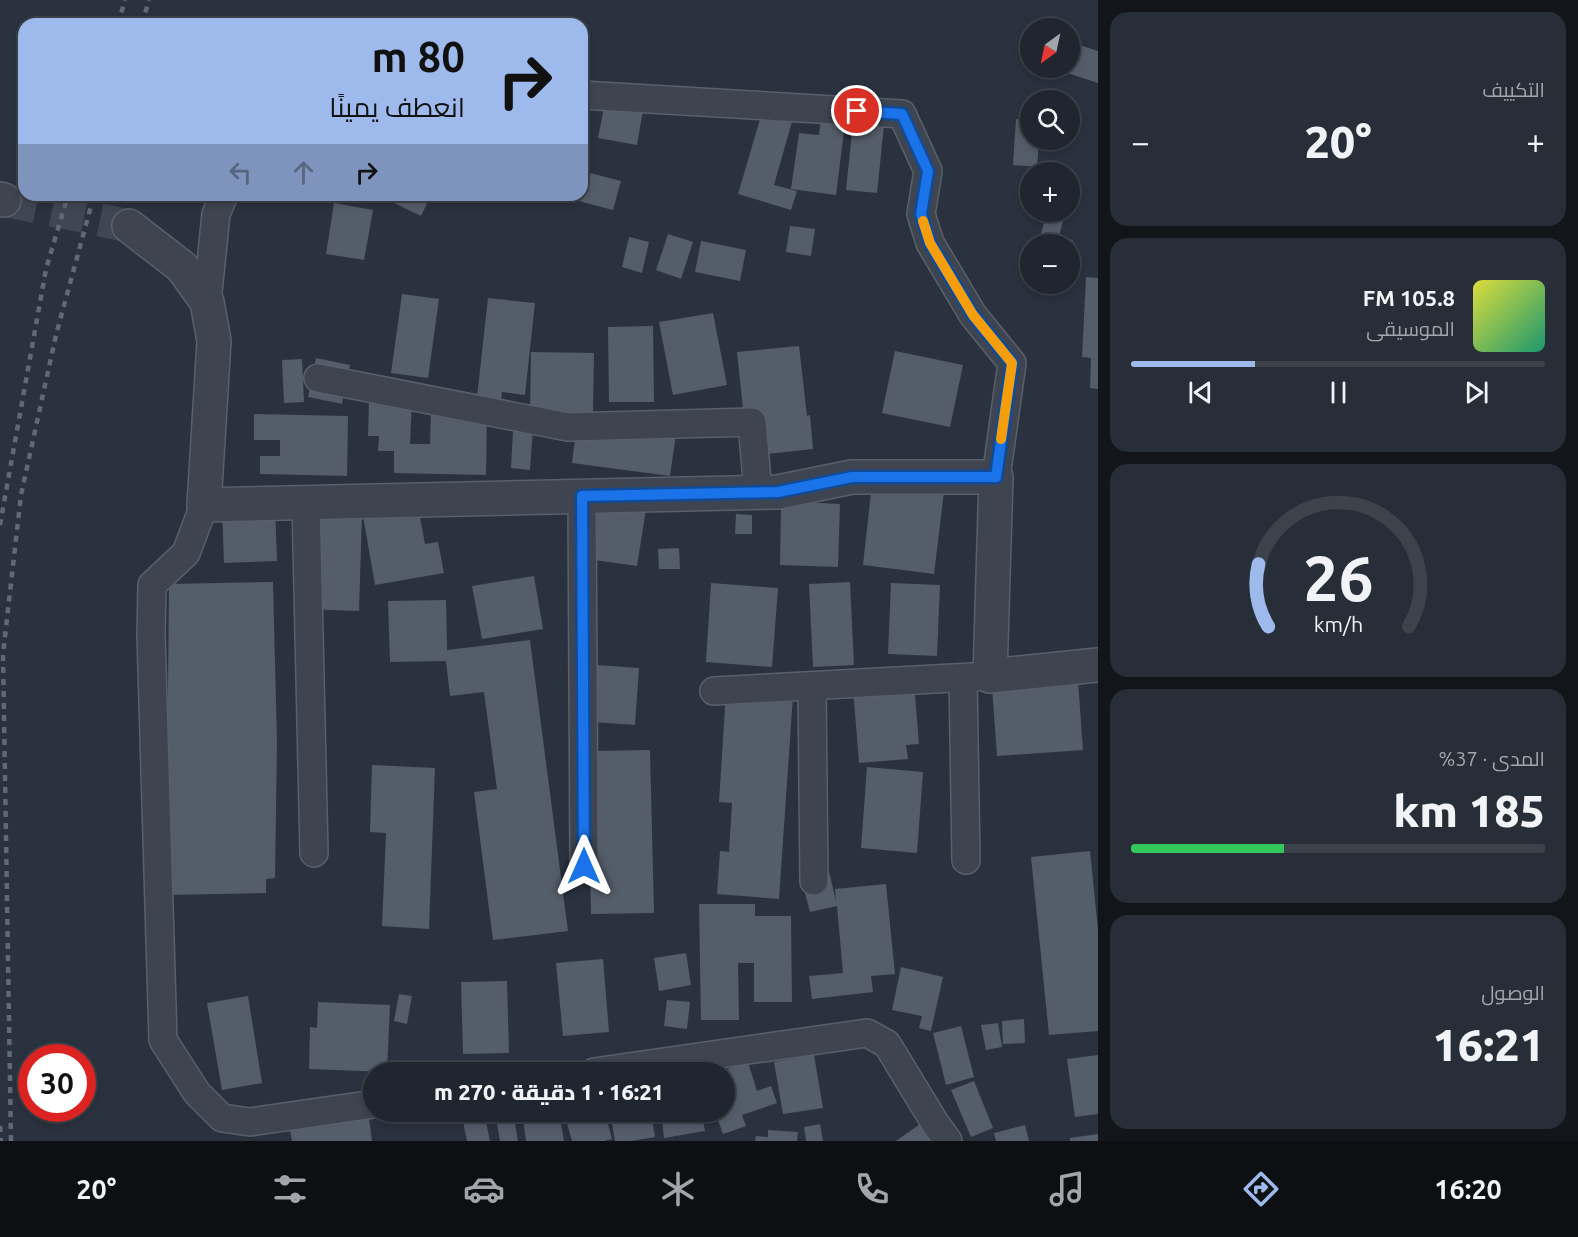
<!DOCTYPE html>
<html lang="ar">
<head>
<meta charset="utf-8">
<style>
  body { margin:0; font-family:Ubuntu,Cairo,sans-serif; background:#282e37; color:#f1f3f6; direction:rtl; height:100vh; display:flex; flex-direction:column; font-size:22px; white-space:nowrap }
  * { box-sizing:border-box; margin:0 }
  p { font-size:20px; color:#a2a5aa }
  .icon { flex:none; width:33px; height:33px; fill:none; stroke:currentColor; stroke-width:2; stroke-linecap:round; stroke-linejoin:round }
  .map { position:relative; flex:1; overflow:hidden; direction:ltr }
  .panel { display:flex; flex-direction:column; gap:12px; padding:12px; background:#12151a; width:480px }
  .panel>* { flex:none }
  .banner { position:absolute; left:18px; top:18px; width:570px; height:183px; border-radius:18px; box-shadow:0 3px 9px #0003,0 0 0 2px #3d434b; direction:rtl; background:#9eb9ec; color:#111; overflow:hidden }
  .needle { width:39px; rotate:213deg }
  .buttons { position:absolute; left:1020px; top:18px; display:grid; gap:12px }
  .buttons a { display:grid; place-items:center; width:60px; height:60px; border-radius:50%; background:#20262f; box-shadow:0 3px 9px #0003,0 0 0 2px #3d434b; font-size:30px }
  .speed { position:absolute; left:18px; top:1044px; display:flex; gap:12px; font-size:30px; font-weight:700; text-align:center }
  .speed>* { display:grid; place-content:center; width:78px; height:78px; border-radius:50%; background:#20262f; box-shadow:0 3px 9px #0003,0 0 0 2px #3d434b; line-height:1 }
  .speed .limit { border:9px solid #d22; background:#fff; color:#111 }
  .pin { position:absolute; display:grid; place-items:center; width:51px; height:51px; color:#fff; margin:-26px; border:3px solid #fff; border-radius:50%; box-shadow:0 2px 6px #0007 }
  .me { position:absolute; width:66px; margin:-33px; rotate:0deg; stroke-linejoin:round; filter:drop-shadow(0 0 4px #0008) }
  .turn { display:flex; align-items:center; gap:21px; height:126px; padding:0 24px; font-size:27px }
  .turn .icon { width:78px; height:78px; stroke-width:2.5 }
  .turn b { display:block; font-size:42px; line-height:51px }
  .lanes { display:flex; align-items:center; height:57px; padding:0 24px; background:#0003; justify-content:center; gap:30px; direction:ltr }
  .lanes .off { opacity:.35 }
  .big { font-size:45px; font-weight:800; line-height:1.1 }
  .panel .card { flex:1; display:flex; flex-direction:column; justify-content:center; gap:9px; min-width:0; padding:0 21px; border-radius:18px; background:#282e37 }
  .panel .dial { align-items:center; gap:0 }
  .dial svg { height:156px; overflow:visible; fill:none; stroke:#3d434b; stroke-width:7; stroke-linecap:round; text-anchor:middle }
  .dial text { fill:#f1f3f6; stroke:none }
  .song { display:flex; align-items:center; gap:18px }
  .cover { width:72px; height:72px; border-radius:9px; background:linear-gradient(135deg,hsl(60 70% 55%),hsl(160 70% 35%)) }
  .played { height:6px; border-radius:3px; background:linear-gradient(90deg,#9eb9ec 30%,#3d434b 30%) }
  .keys { display:flex; justify-content:space-around; direction:ltr }
  .heat { display:flex; justify-content:space-between; align-items:center; font-size:33px; direction:ltr }
  .charge { height:9px; border-radius:4px; background:linear-gradient(90deg,#34c759 37%,#3d434b 0) }
  .trip { position:absolute; left:363px; top:1062px; width:372px; height:60px; border-radius:30px; background:#20262f; box-shadow:0 3px 9px #0003,0 0 0 2px #3d434b; font-weight:800; line-height:60px; text-align:center; direction:rtl }
  .dock { display:flex; height:96px; justify-content:space-around; align-items:center; background:#0d0f13; color:#a2a5aa }
  .dock .icon { width:42px; height:42px }
  .dock .selected { color:#9eb9ec }
  .dock b { font-size:27px; color:#f1f3f6 }
  main { display:flex; flex:1; min-height:0 }
  .map>svg:first-child { display:block }
</style>
</head>
<body>
<main>
<section class="panel">
<div class="card"><p>التكييف</p>
<div class="heat"><a>−</a><b class="big">20°</b><a>+</a></div>
</div>
<div class="card">
<div class="song"><i class="cover"></i><div><b>105.8 FM</b><p>الموسيقى</p></div></div>
<div class="played"></div>
<div class="keys"><svg class="icon" aria-label="previous" viewBox="0 0 24 24"><path d="M18 5L8 12l10 7zM5 5v14"/></svg><svg class="icon" aria-label="pause" viewBox="0 0 24 24"><path d="M8 5v14M16 5v14"/></svg><svg class="icon" aria-label="next" viewBox="0 0 24 24"><path d="M6 5l10 7-10 7zM19 5v14"/></svg></div>
</div>
<div class="card dial"><svg viewBox="0 0 100 80">
<path d="M14 69A42 42 0 1 1 86 69"/>
<path d="M14 69A42 42 0 0 1 9 37" stroke="#9eb9ec"/>
<text x="50" y="56" font-size="32" font-weight="700">26</text>
<text x="50" y="72" font-size="11">km/h</text>
</svg></div>
<div class="card"><p>المدى · 37%</p><b class="big">185 km</b><div class="charge"></div></div>
<div class="card"><p>الوصول</p><b class="big">16:21</b></div>
</section>
<div class="map">
<svg width="1098" height="1141" viewBox="0 0 1098 1141">
  <rect width="100%" height="100%" fill="#2a323f"/>
  <g fill="#545d6a">
    <path d="M1070,42L1098,51V83L1052,68H1070Z"/>
    <path d="M606,97L644,104L637,145L598,138Z"/>
    <path d="M765,102L795,111L774,185L797,191L791,210L738,194Z"/>
    <path d="M822,112L846,115L836,195L791,189L799,133L819,135Z"/>
    <path d="M854,113L885,116L877,193L846,190Z"/>
    <path d="M1016,119L1030,120V140H1039L1037,167L1013,165Z"/>
    <path d="M582,171L621,181L613,210L575,200L576,195H582Z"/>
    <path d="M395,195H431L421,216L392,202Z"/>
    <path d="M334,203L373,210L364,260L326,254Z"/>
    <path d="M1046,216L1063,221L1059,236L1073,240L1070,250V244H1038Z"/>
    <path d="M790,226L815,229L811,256L786,252Z"/>
    <path d="M668,234L693,242L681,279L656,270Z"/>
    <path d="M629,237L649,242L642,273L622,267Z"/>
    <path d="M701,241L746,250L740,281L695,272Z"/>
    <path d="M1086,277L1098,278V389L1090,388L1091,358L1082,357Z"/>
    <path d="M402,294L439,299L428,378L391,373Z"/>
    <path d="M488,298L535,303L525,395L502,392L501,400L477,397Z"/>
    <path d="M713,313L727,385L673,395L659,322Z"/>
    <path d="M653,326L654,402H609L608,327Z"/>
    <path d="M799,346L807,416L810,415L813,449L748,456L737,352Z"/>
    <path d="M895,351L963,365L950,427L882,413Z"/>
    <path d="M531,352L594,353L593,414L534,413L530,470L511,468L514,412L530,413Z"/>
    <path d="M316,358L350,365L342,404L308,397Z"/>
    <path d="M302,359L304,402L284,403L282,360Z"/>
    <path d="M369,400L412,401L410,444H430L431,409L487,411L486,475L394,473V451H378L379,436H368Z"/>
    <path d="M254,414L348,416L347,476L260,474V456H280V440H254Z"/>
    <path d="M597,417L677,427L670,476L572,463L575,439L594,441Z"/>
    <path d="M872,483L944,492L934,574L863,565Z"/>
    <path d="M589,494L647,503L637,566L580,558Z"/>
    <path d="M417,501L425,544L438,542L444,573L375,585L362,510Z"/>
    <path d="M781,501L840,504L838,567L780,565Z"/>
    <path d="M275,506L277,561L224,563L222,508Z"/>
    <path d="M304,512L362,514L359,611L301,609Z"/>
    <path d="M736,514L752,515V534H735Z"/>
    <path d="M679,548L680,569H659L658,549Z"/>
    <path d="M534,576L543,629L482,639L472,586Z"/>
    <path d="M273,582L277,742L275,878L266,879V893L166,895L169,584Z"/>
    <path d="M850,582L854,665L813,667L809,584Z"/>
    <path d="M711,583L778,588L772,667L706,662Z"/>
    <path d="M891,583L940,585L937,656L888,654Z"/>
    <path d="M446,600L447,650L530,640L568,931L493,940L474,792L497,789L484,692L450,696L446,661L390,662L388,601Z"/>
    <path d="M582,664L639,668L635,725L579,721Z"/>
    <path d="M1077,667L1083,750L997,756L991,673Z"/>
    <path d="M727,676L794,681L779,899L717,894L720,851L729,852L732,803L719,802Z"/>
    <path d="M914,683L919,744L906,745L908,759L859,763L853,688Z"/>
    <path d="M650,750L654,913L591,914L588,773L594,751Z"/>
    <path d="M372,765L435,768L429,929L382,926L386,833L370,832Z"/>
    <path d="M867,767L923,772L917,853L861,848Z"/>
    <path d="M1090,851L1098,930V1031L1049,1035L1031,857Z"/>
    <path d="M828,867L836,901L835,889L886,884L895,974L871,976L873,992L812,999L809,976L843,973L837,906L810,912L800,874Z"/>
    <path d="M699,904H755V916H791L792,1002H754V963H738L739,1020H701Z"/>
    <path d="M686,953L691,985L659,991L654,958Z"/>
    <path d="M603,959L609,1032L563,1036L556,963Z"/>
    <path d="M901,967L943,977L931,1031L919,1028L922,1016L892,1010Z"/>
    <path d="M507,981L509,1053L463,1054L461,982Z"/>
    <path d="M399,994L412,996L407,1024L394,1021Z"/>
    <path d="M248,996L262,1083L222,1090L207,1003Z"/>
    <path d="M667,1000L690,1002L687,1029L664,1026Z"/>
    <path d="M318,1002L390,1005L387,1072L309,1069L310,1027L317,1028Z"/>
    <path d="M1024,1019L1025,1043L1003,1044L1002,1021Z"/>
    <path d="M998,1023L1002,1047L986,1050L981,1025Z"/>
    <path d="M961,1026L974,1077L946,1085L933,1033Z"/>
    <path d="M814,1055L823,1108L783,1114L774,1062Z"/>
    <path d="M1098,1055V1114L1075,1117L1067,1059Z"/>
    <path d="M748,1062L757,1091L771,1086L777,1103L742,1115L746,1126L723,1134L715,1112H724V1072H718Z"/>
    <path d="M974,1081L993,1128L971,1137L951,1090Z"/>
    <path d="M368,1111L372,1141H292L289,1124Z"/>
    <path d="M461,1112H484L490,1141H467Z"/>
    <path d="M495,1112H513L518,1141H500Z"/>
    <path d="M522,1112H559L564,1141H526Z"/>
    <path d="M564,1112H605L612,1139L604,1141H572Z"/>
    <path d="M610,1112H651L655,1137L631,1141H615Z"/>
    <path d="M661,1112H701L705,1131L664,1138Z"/>
    <path d="M930,1117L948,1141H896Z"/>
    <path d="M820,1124L823,1141H806L804,1127Z"/>
    <path d="M1025,1125L1029,1141H996L994,1133Z"/>
    <path d="M768,1130L798,1132L797,1141H755L756,1136L768,1137Z"/>
    <path d="M1098,1134V1141H1070V1138Z"/>
  </g>
  <g fill="none" stroke-linecap="round" stroke-linejoin="round">
    <path stroke="#404754" stroke-width="33" stroke-dasharray="33 16" stroke-linecap="butt" d="M4,200L129,226"/>
    <g stroke="#59606a" stroke-width="30">
      <g id="minor">
        <path d="M582,95L902,114L928,171L921,214L930,243L973,315L1012,363L996,477"/>
        <path d="M207,302L216,214L224,195"/>
        <path d="M318,378L568,427L752,422L758,493"/>
        <path d="M582,496L584,866"/>
        <path d="M306,502L314,853"/>
        <path d="M204,505L186,553L152,585L151,635L163,1040L197,1093L222,1118L250,1122L374,1104"/>
        <path d="M963,679L966,860"/>
        <path d="M812,686L814,881"/>
        <path d="M714,691L990,676"/>
        <path d="M594,1072L867,1033L887,1044L935,1123L948,1141"/>
      </g>
    </g>
    <g stroke="#59606a" stroke-width="36">
      <g id="tertiary">
        <path d="M0,199L4,200"/>
        <path d="M129,226L182,267L207,302L214,341L204,505L778,492L852,477H996L990,676L1098,665"/>
      </g>
    </g>
    <use href="#minor" stroke="#3e4550" stroke-width="27"/>
    <use href="#tertiary" stroke="#3e4550" stroke-width="33"/>
    <g stroke="#616976" stroke-width="4.5" stroke-dasharray="6 6" stroke-linecap="butt">
      <path d="M118,24L125,0"/>
      <path d="M142,24L149,0"/>
      <path d="M0,525L46,269L68,195"/>
      <path d="M0,1126L1,1141"/>
      <path d="M11,1141L3,654L21,495L56,335L94,195"/>
    </g>
  </g>
  <g fill="none" stroke-linecap="round" stroke-linejoin="round">
    <g stroke="#114b97" stroke-width="15">
      <path id="route" d="M584,866L582,496L778,492L852,477H996L1012,363L973,315L930,243L921,214L928,171L902,114L857,111"/>
    </g>
    <use href="#route" stroke="#1a73e8" stroke-width="10"/>
    <path stroke="#f59e0b" stroke-width="10" d="M923,221L930,243L973,315L1012,363L1001,439"/>
  </g>
</svg>
<div class="buttons">
<a><svg class="needle" viewBox="-14 -14 28 28"><path d="M0-13l5 13h-10z" fill="#e53935"/><path d="M0 13l5-13h-10z" fill="#a2a5aa"/></svg></a>
<a><svg class="icon" aria-label="search" viewBox="0 0 24 24"><circle cx="10" cy="10" r="6"/><path d="M15 15l6 6"/></svg></a>
<a>+</a>
<a>−</a>
</div>
<div class="speed"><div class="limit">30</div></div>
<div class="pin" style="left:857px;top:111px;background:#d93025"><svg class="icon" aria-label="arrive" viewBox="0 0 24 24"><path d="M6 21V4h12l-3 4 3 4H6"/></svg></div>
<svg class="me" style="left:584px;top:866px" viewBox="-20 -20 40 40"><path d="M0-17L14 15 0 8-14 15z" fill="#1a73e8" stroke="#fff" stroke-width="4"/></svg>
<div class="trip">16:21 · 1 دقيقة · 270 m</div>
<div class="banner">
<div class="turn"><svg class="icon" aria-label="right" viewBox="0 0 24 24"><path d="M7 20v-9h11M14 6l5 5-5 5"/></svg><div><b>80 m</b>انعطف يمينًا</div></div>
<div class="lanes"><svg class="icon off" aria-label="left" viewBox="0 0 24 24"><path d="M17 20v-9H6M10 6l-5 5 5 5"/></svg><svg class="icon off" aria-label="ahead" viewBox="0 0 24 24"><path d="M12 20V5M6 11l6-6 6 6"/></svg><svg class="icon" aria-label="right" viewBox="0 0 24 24"><path d="M7 20v-9h11M14 6l5 5-5 5"/></svg></div>
</div>
</div>
</main>
<nav class="dock">
<b>16:20</b>
<svg class="icon selected" aria-label="directions" viewBox="0 0 24 24"><path d="M12 3l9 9-9 9-9-9zM9 14v-3h6M13 9l2 2-2 2"/></svg>
<svg class="icon" aria-label="music" viewBox="0 0 24 24"><path d="M9 18V5l10-2v13"/><circle cx="6" cy="18" r="3"/><circle cx="16" cy="16" r="3"/></svg>
<svg class="icon" aria-label="phone" viewBox="0 0 24 24"><path d="M5 4h4l2 5-3 2q2 4 5 5l2-3 5 2v4C11 20 4 13 5 4z"/></svg>
<svg class="icon" aria-label="climate" viewBox="0 0 24 24"><path d="M12 3v18M4 7l16 10M4 17L20 7"/></svg>
<svg class="icon" aria-label="car" viewBox="0 0 24 24"><path d="M5 17H2v-5l4-1 3-4h7l3 4 3 1v5h-3M9 17h6M6 11h13"/><circle cx="7" cy="17" r="2"/><circle cx="17" cy="17" r="2"/></svg>
<svg class="icon" aria-label="filters" viewBox="0 0 24 24"><path d="M4 7h16M4 17h16"/><circle cx="9" cy="7" r="2"/><circle cx="15" cy="17" r="2"/></svg>
<b>20°</b>
</nav>
</body>
</html>
